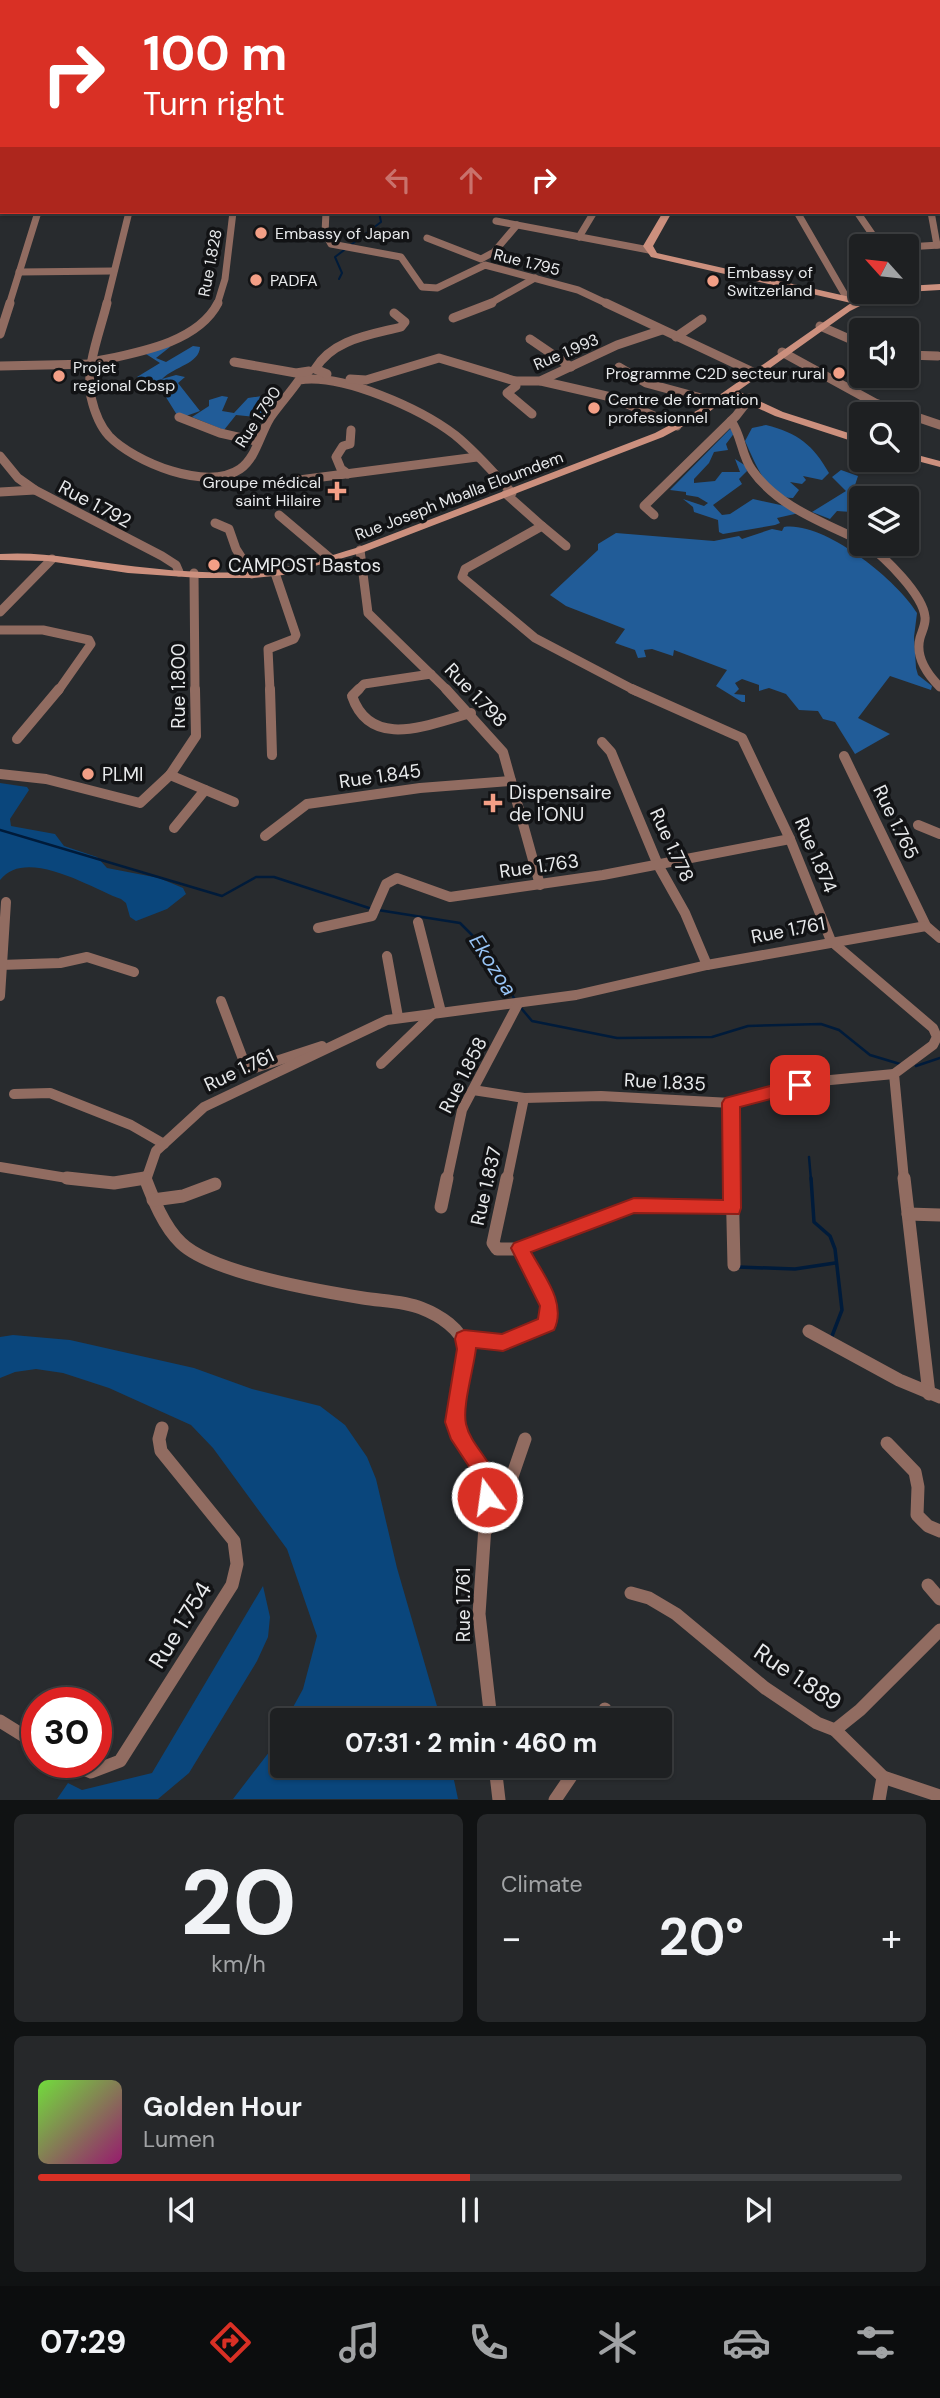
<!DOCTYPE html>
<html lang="en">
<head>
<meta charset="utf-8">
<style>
  body { margin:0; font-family:"DM Sans",sans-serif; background:#26282a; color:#f1f3f6; height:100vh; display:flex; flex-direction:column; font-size:26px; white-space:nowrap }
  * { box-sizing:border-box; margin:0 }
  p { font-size:23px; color:#a1a3a5 }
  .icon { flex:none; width:38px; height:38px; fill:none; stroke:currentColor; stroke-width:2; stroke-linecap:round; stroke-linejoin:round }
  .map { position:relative; height:1800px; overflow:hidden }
  .panel { display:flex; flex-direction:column; gap:14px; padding:14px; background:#101213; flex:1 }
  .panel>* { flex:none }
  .banner { position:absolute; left:0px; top:0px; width:942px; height:214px; box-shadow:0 2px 5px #0004,0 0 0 2px #3c3e40; background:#d93025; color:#fff; overflow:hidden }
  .needle { width:46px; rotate:297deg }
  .tools { position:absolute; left:849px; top:234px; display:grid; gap:14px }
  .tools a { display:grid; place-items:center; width:70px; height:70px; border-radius:7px; background:#1e2022; box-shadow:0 2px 5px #0004,0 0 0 2px #3c3e40; font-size:35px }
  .speed { position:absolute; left:21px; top:1687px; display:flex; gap:14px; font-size:35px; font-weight:700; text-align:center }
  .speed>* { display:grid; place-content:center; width:91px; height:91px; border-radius:50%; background:#1e2022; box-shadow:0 2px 5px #0004,0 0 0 2px #3c3e40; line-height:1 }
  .speed .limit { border:10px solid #d22; background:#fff; color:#111 }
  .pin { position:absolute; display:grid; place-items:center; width:60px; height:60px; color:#fff; margin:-30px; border-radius:14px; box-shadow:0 4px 10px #0006 }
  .me { position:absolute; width:77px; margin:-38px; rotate:346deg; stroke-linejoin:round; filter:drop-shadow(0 0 5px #0008) }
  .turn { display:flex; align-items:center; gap:24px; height:147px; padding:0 28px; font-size:32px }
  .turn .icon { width:91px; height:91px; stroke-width:2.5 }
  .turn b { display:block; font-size:49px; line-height:60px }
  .lanes { display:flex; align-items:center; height:66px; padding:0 28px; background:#0003; justify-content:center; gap:35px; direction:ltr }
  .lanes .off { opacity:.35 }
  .big { font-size:52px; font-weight:700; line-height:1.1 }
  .panel .widget { flex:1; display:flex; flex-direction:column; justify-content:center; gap:10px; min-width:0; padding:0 24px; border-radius:10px; background:#26282a }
  .panel .dial { align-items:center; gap:0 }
  .dial b { font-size:91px; line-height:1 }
  .song { display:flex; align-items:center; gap:21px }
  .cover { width:84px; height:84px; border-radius:10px; background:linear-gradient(135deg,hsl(100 70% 55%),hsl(320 70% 35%)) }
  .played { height:7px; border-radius:4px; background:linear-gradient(90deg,#d93025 50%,#3c3e40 50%) }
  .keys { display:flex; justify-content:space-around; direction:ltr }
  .heat { display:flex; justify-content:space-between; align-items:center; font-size:38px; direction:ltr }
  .panel .tiles { flex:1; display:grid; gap:14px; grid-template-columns:1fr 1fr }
  .widget:last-child { grid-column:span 2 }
  .trip { position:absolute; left:270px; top:1708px; width:402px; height:70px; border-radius:7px; background:#1e2022; box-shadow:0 2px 5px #0004,0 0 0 2px #3c3e40; font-weight:700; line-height:70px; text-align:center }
  .tabs { display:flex; height:112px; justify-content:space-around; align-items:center; background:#0c0d0e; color:#a1a3a5 }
  .tabs .icon { width:49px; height:49px }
  .tabs .on { color:#d93025 }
  .tabs b { font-size:32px; color:#f1f3f6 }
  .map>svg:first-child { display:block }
</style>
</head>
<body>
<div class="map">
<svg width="940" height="1800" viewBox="0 0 940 1800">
  <rect width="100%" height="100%" fill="#282b2e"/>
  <g fill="#0a467c">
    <path d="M0,783L27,787L29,790L10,819L11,826L55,834L64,846L97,857L107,868L159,878L183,888L186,894L167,909L136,921L130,917L126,903L121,899C93,889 26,846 0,880Z"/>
    <path d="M13,1335L70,1340L194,1368L252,1389L320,1406L345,1425L367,1457L376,1479L397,1568L441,1720H286L303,1689L317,1636L287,1549L213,1448L191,1425L109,1388L63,1373L36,1369L15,1372L0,1378V1337Z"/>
    <path d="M263,1586L270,1617L268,1637L257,1661L189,1773L158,1799H57L68,1783L82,1790L152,1773Z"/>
    <path d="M282,1729V1766H451L458,1799H233L273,1747Z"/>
  </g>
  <g fill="#215c98">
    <path d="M168,345L170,347L156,358L166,362L193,346L200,347C199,364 175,366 162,379L176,375L185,377L178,383L200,411L186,416L177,415L164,394L177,389L172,385L153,387L137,377L160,363L146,354Z"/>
    <path d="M222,396L228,397L222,411L234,413L248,398L262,396L278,400L266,418L236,415L224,430L192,417L209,406V400Z"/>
    <path d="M766,425C798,433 813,445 829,473L822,480L803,476L806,480L802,484L790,482L799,490L793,498C767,498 754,460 745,441L752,428Z"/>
    <path d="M730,429L735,432L726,444L728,450L714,452L709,463L694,479V483L715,481L722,472H740L735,459L746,466L747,471L739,479L742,484L713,505L722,515L730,514L753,499L785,506L799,513L777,518L780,523L775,525L723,534L719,532L718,520L694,512L693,507L683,499L704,506L708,503L698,497L686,495V492L670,490Z"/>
    <path d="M841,470L858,476L855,485L863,488L856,503L850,507L851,512L837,511L830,519L812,512L846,491L832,477Z"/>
    <path d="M784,527C824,521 897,580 917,613L914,637L916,668L918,675L932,686L931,690L890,676L858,718L890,734L855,754L835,722L823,719L818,711L799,710L786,694L769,688L759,691V685L742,679L735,683L739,689L734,694L745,695V702H742L716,686L727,670L674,650L673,656L652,649L644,650L646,657L638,658L635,650L615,643L625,629L566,606L550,595L598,550V544L616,533L714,541L739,536L742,539L772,529L782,531Z"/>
  </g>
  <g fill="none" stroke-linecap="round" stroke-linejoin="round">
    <path stroke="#001b3a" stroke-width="2" d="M339,279L342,273L335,257L381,222L379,212"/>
    <g stroke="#001b3a" stroke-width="2.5">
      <path d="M0,830L222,896L256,877H274L372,909"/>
      <path d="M378,910L460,923L489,952L515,1000"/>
      <path d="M521,1008L532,1021L617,1038L712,1037L748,1026L821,1024L839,1030L870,1055L900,1064"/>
      <path d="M916,1066L940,1058"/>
      <path d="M809,1157L811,1180"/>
    </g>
    <g stroke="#001b3a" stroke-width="3.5">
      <path d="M811,1178L814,1222L830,1236L835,1249L842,1310L832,1336"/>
      <path d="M738,1267L795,1269L835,1263"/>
    </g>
    <g stroke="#916c61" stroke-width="7">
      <path d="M124,0L127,2"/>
      <path d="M563,0L567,2"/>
      <path d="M659,0L672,2"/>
      <path d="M874,0L899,2"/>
      <path d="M409,2L411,0"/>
      <path d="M442,2L448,0"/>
      <path d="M326,212L325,233L331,244L401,257L422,287L437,288L485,265L578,290L610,305"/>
      <path d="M473,212H477"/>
      <path d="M797,212L845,295"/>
      <path d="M857,212L881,247"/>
      <path d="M931,212L937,245"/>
      <path d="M496,221L649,250"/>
      <path d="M579,237L594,212"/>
      <path d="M427,238L481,259L494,252L517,225"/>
      <path d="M906,247L940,245"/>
      <path d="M19,272L113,271"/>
      <path d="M9,305L38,212"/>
      <path d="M106,305L129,212"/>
      <path d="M217,305L225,279L233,212"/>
      <path d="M487,305L535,278"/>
    </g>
    <g stroke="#916c61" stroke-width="9">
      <path d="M107,303C100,332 85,367 91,397C94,410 99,425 109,436C134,462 207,492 240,469C256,458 260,434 270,418C279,405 290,393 299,380C342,373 421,409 455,435C476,452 494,473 512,493"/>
      <path d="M606,303L755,373"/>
      <path d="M453,318L492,303"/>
      <path d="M820,326L861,344"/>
      <path d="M0,334L10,303"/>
      <path d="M676,337L702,319"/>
      <path d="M530,339L571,367"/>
      <path d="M782,352L875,403L940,425"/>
      <path d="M906,355L938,356"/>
      <path d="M93,362C134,353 197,344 218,303"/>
      <path d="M234,362L296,373L309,371"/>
      <path d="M0,366L92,364"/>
      <path d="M619,367L646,383L716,402"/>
      <path d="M327,374L315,369C333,339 370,335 401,327L405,322L394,313"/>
      <path d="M350,379L366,380L439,358L515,381H540L617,345L662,330"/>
      <path d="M515,381L516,386L507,393L532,414"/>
      <path d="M541,381L611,397L677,426"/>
      <path d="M179,417L220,433L256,441"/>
      <path d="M731,421C742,436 741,455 752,470C778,507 823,522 861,541"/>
      <path d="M0,456L18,478L35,490L162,556L176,565L179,572"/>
      <path d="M348,474L341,469L336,457L343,446L350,444L351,430"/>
      <path d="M299,480L477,457"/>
      <path d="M0,492L35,490"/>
      <path d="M506,494L542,526L465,569L462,577L535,638L636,691"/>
      <path d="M279,515L331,559"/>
      <path d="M654,515L644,506L736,416L750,398"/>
      <path d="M215,523L229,529L236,549L252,574"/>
      <path d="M542,526L566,546"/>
      <path d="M867,544C884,557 923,594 925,617C926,624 922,631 920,638C915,657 927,674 940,687"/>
      <path d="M360,550L368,613L448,691"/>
      <path d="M194,573L195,691"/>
      <path d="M0,612L52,559"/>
      <path d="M0,630H43L89,640L91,644L58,691"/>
      <path d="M270,691L268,649L294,639L296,635L275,573"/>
      <path d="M357,691L364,684L431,674"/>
    </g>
    <g stroke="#916c61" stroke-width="10">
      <path d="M270,689L272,755"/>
      <path d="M359,689L352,696C371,751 429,724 471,713"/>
      <path d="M446,689L503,752L540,885"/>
      <path d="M632,689L742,738L790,839L831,941L933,1028L937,1037L933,1045L894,1074L904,1180"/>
      <path d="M17,739L59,689"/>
      <path d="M602,742L611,752L658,865L685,913L707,965"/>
      <path d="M844,756L926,926L940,938"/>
      <path d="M0,774L46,779L140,803L170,775L196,736L195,689"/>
      <path d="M170,775L234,802"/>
      <path d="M918,825L940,834"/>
      <path d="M174,828L205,790"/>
      <path d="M265,836L307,804L420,788L511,781"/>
      <path d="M418,922L441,1012"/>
      <path d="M318,928L372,916L386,884L397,878L450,897L603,875L790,839"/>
      <path d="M387,956L398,1017"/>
      <path d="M0,965L60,963L87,957L134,972"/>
      <path d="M0,996L6,902"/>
      <path d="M221,1001L246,1067L255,1068L322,1046"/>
      <path d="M381,1064L434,1013"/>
      <path d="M473,1090L524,1098L601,1096L731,1103L820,1081L894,1074"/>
      <path d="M14,1094L50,1093L131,1125L164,1144"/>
      <path d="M731,1103L732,1180"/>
      <path d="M0,1167L79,1180"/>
      <path d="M138,1180L145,1178"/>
      <path d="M146,1180L156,1151L204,1107L387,1020L576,995L707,965L926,926"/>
      <path d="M447,1180L462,1110L518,1004"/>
      <path d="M507,1180L524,1098"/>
    </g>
    <g stroke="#916c61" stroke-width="13">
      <path d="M67,1178L114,1183L145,1178"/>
      <path d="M145,1178C153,1199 164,1227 181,1243C212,1273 319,1291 363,1298C381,1301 404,1301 421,1308C439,1315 462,1329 466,1349L455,1422L483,1471L487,1497L479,1614L491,1720"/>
      <path d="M507,1178L493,1243L497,1249H520L634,1205L732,1208"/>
      <path d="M732,1178L734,1265"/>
      <path d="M904,1178L929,1394"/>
      <path d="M153,1200L183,1196L215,1184"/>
      <path d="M441,1207L447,1178"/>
      <path d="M908,1214L940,1215"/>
      <path d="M809,1331L899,1380L940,1397"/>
      <path d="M464,1339L503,1342L547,1324L549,1305L520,1249"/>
      <path d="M887,1443L915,1472L918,1487L917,1515L928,1526L940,1531"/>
      <path d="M487,1529L503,1503L525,1439"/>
      <path d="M928,1585L940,1599"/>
      <path d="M631,1593L649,1598L676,1614L765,1688L817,1723L835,1730L883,1777L940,1796"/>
      <path d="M601,1720L605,1709"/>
      <path d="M0,1721L37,1744"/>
      <path d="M835,1730L860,1710L940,1630"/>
      <path d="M67,1762L91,1772L120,1761L232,1585L237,1564L234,1541L161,1451L159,1439L162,1428"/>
      <path d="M495,1766L499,1800"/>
      <path d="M555,1800L578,1766"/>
      <path d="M879,1800L883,1777"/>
    </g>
    <g fill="#cc907e" fill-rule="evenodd">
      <path d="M663,212H672L653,246L657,253L859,299L874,292H888L850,311L738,391L783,412L861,437V444L775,416L731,396L706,414L663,437L364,552L283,575L254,578H200L128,573L48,561L0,560V554C42,551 82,560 123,565C172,571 223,576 273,569C301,566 329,556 356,548L655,433L698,410L851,303L651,257L643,246Z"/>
      <path d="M940,284V290L906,292V286Z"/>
      <path d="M906,452L940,461V467L906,458Z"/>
    </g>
  </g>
  <path fill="#d93025" stroke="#8d1f18" stroke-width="2" d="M800,1078L809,1085L806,1090L740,1107L741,1208L739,1214L634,1213L531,1252C544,1276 567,1303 554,1330L503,1351L476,1348C474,1368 462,1406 466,1424C472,1452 509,1471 494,1504L487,1506L480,1504L474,1474L451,1439L445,1422L457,1349L455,1339L457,1333L464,1330L502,1334L538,1319L540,1306L511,1248L514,1243L634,1198L723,1200L722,1103L725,1098Z"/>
  <g fill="#f39f86" stroke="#121315" stroke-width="2.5">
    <circle cx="261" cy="233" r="7"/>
    <circle cx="256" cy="280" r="7"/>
    <circle cx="713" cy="281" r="7"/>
    <circle cx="839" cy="373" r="7"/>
    <circle cx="59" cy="376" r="7"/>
    <circle cx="594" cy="408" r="7"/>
    <path d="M333.5 480.5h7v7h7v7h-7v7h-7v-7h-7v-7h7z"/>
    <circle cx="214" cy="565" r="7"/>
    <circle cx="88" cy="774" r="7"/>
    <path d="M489.5 792.5h7v7h7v7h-7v7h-7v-7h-7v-7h7z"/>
  </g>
  <g text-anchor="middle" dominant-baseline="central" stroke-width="7" stroke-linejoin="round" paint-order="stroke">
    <g font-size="16" fill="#e7e9eb" stroke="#121315" text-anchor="start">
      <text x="275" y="233">Embassy of Japan</text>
      <text x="727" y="272">Embassy of<tspan x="727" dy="18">Switzerland</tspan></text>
      <text x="270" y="280">PADFA</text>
      <text x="73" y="367">Projet<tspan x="73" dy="18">regional Cbsp</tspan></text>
      <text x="825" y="373" text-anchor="end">Programme C2D secteur rural</text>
      <text x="608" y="399">Centre de formation<tspan x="608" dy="18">professionnel</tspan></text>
      <text x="321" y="482" text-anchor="end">Groupe médical<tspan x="321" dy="18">saint Hilaire</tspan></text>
    </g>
    <g font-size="16" fill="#e7e9eb" stroke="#121315">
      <text transform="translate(527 262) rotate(14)">Rue 1.795</text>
      <text transform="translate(210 263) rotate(-79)">Rue 1.828</text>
      <text transform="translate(566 352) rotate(-23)">Rue 1.993</text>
      <text transform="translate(258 417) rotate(-57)">Rue 1.790</text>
      <text transform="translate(459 496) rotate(-21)">Rue Joseph Mballa Eloumdem</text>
    </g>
    <g font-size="19" fill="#e7e9eb" stroke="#121315">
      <text transform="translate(95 504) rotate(28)">Rue 1.792</text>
      <text transform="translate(178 686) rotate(-90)">Rue 1.800</text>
      <text transform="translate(476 695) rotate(46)">Rue 1.798</text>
      <text transform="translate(380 776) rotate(-8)">Rue 1.845</text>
      <text transform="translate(896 822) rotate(64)">Rue 1.765</text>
      <text transform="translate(672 845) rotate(65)">Rue 1.778</text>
      <text transform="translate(816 855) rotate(67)">Rue 1.874</text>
      <text transform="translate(539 866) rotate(-8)">Rue 1.763</text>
      <text transform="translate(788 930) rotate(-11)">Rue 1.761</text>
      <text transform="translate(239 1070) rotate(-25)">Rue 1.761</text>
      <text transform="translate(463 1075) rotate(-63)">Rue 1.858</text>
      <text transform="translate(665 1082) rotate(3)">Rue 1.835</text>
      <text transform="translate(486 1186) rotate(-77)">Rue 1.837</text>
      <text transform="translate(463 1605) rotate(-90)">Rue 1.761</text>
    </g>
    <g font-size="19" fill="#e7e9eb" stroke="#121315" text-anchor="start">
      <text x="228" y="565">CAMPOST Bastos</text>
      <text x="102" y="774">PLMI</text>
      <text x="509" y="792">Dispensaire<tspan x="509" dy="22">de l'ONU</tspan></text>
    </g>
    <g font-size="21" font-style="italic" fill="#97c4f6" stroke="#121315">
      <text transform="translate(493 965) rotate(57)">Ekozoa</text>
    </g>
    <g font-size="23" fill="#e7e9eb" stroke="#121315">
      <text transform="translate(180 1625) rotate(-58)">Rue 1.754</text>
      <text transform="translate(798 1677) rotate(34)">Rue 1.889</text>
    </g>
  </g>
</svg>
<div class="tools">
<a><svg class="needle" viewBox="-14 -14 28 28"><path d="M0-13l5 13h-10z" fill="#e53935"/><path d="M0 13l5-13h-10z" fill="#a1a3a5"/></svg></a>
<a><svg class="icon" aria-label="sound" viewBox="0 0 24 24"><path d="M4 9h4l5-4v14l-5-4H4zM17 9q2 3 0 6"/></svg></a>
<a><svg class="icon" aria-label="search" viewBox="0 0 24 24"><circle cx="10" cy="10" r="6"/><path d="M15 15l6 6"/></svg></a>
<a><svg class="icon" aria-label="layers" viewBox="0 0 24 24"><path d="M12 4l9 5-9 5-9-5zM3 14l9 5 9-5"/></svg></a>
</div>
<div class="speed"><div class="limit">30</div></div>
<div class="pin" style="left:800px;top:1085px;background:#d93025"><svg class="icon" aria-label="arrive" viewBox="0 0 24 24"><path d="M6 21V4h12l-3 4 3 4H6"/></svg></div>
<svg class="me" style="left:487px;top:1497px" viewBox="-20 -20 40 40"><circle r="17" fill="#d93025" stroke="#fff" stroke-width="3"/><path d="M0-11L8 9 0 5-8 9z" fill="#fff"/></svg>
<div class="trip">07:31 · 2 min · 460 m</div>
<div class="banner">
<div class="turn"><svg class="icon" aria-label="right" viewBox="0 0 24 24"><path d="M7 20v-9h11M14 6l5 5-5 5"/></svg><div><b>100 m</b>Turn right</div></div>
<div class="lanes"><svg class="icon off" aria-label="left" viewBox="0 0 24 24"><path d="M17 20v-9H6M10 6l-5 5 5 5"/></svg><svg class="icon off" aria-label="ahead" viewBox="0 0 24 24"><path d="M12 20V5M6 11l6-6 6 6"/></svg><svg class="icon" aria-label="right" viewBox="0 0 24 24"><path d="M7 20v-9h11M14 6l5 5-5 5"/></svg></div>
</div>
</div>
<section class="panel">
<div class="tiles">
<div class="widget dial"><b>20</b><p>km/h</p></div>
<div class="widget"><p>Climate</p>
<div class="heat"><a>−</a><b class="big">20°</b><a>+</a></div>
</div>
<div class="widget">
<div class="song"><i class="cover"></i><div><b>Golden Hour</b><p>Lumen</p></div></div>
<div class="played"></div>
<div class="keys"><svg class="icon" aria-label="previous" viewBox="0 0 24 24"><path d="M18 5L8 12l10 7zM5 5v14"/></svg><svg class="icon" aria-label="pause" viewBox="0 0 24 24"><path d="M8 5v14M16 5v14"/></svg><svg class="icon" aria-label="next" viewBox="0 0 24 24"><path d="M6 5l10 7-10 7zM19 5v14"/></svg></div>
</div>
</div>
</section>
<nav class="tabs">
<b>07:29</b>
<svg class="icon on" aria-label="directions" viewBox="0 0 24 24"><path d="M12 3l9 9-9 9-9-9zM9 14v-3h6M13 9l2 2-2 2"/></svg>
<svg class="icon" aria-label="music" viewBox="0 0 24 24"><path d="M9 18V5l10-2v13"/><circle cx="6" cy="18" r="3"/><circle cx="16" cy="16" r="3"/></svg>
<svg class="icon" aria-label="phone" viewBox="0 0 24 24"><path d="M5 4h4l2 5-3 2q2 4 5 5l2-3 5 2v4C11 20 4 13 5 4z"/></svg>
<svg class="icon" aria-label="climate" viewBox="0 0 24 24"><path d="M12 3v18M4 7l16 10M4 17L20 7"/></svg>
<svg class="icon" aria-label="car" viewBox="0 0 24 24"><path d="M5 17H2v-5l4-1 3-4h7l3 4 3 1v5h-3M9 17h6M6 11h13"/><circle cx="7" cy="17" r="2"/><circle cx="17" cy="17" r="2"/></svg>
<svg class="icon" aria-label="filters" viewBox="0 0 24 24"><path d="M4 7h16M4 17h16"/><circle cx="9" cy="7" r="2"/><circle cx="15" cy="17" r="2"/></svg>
</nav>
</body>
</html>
